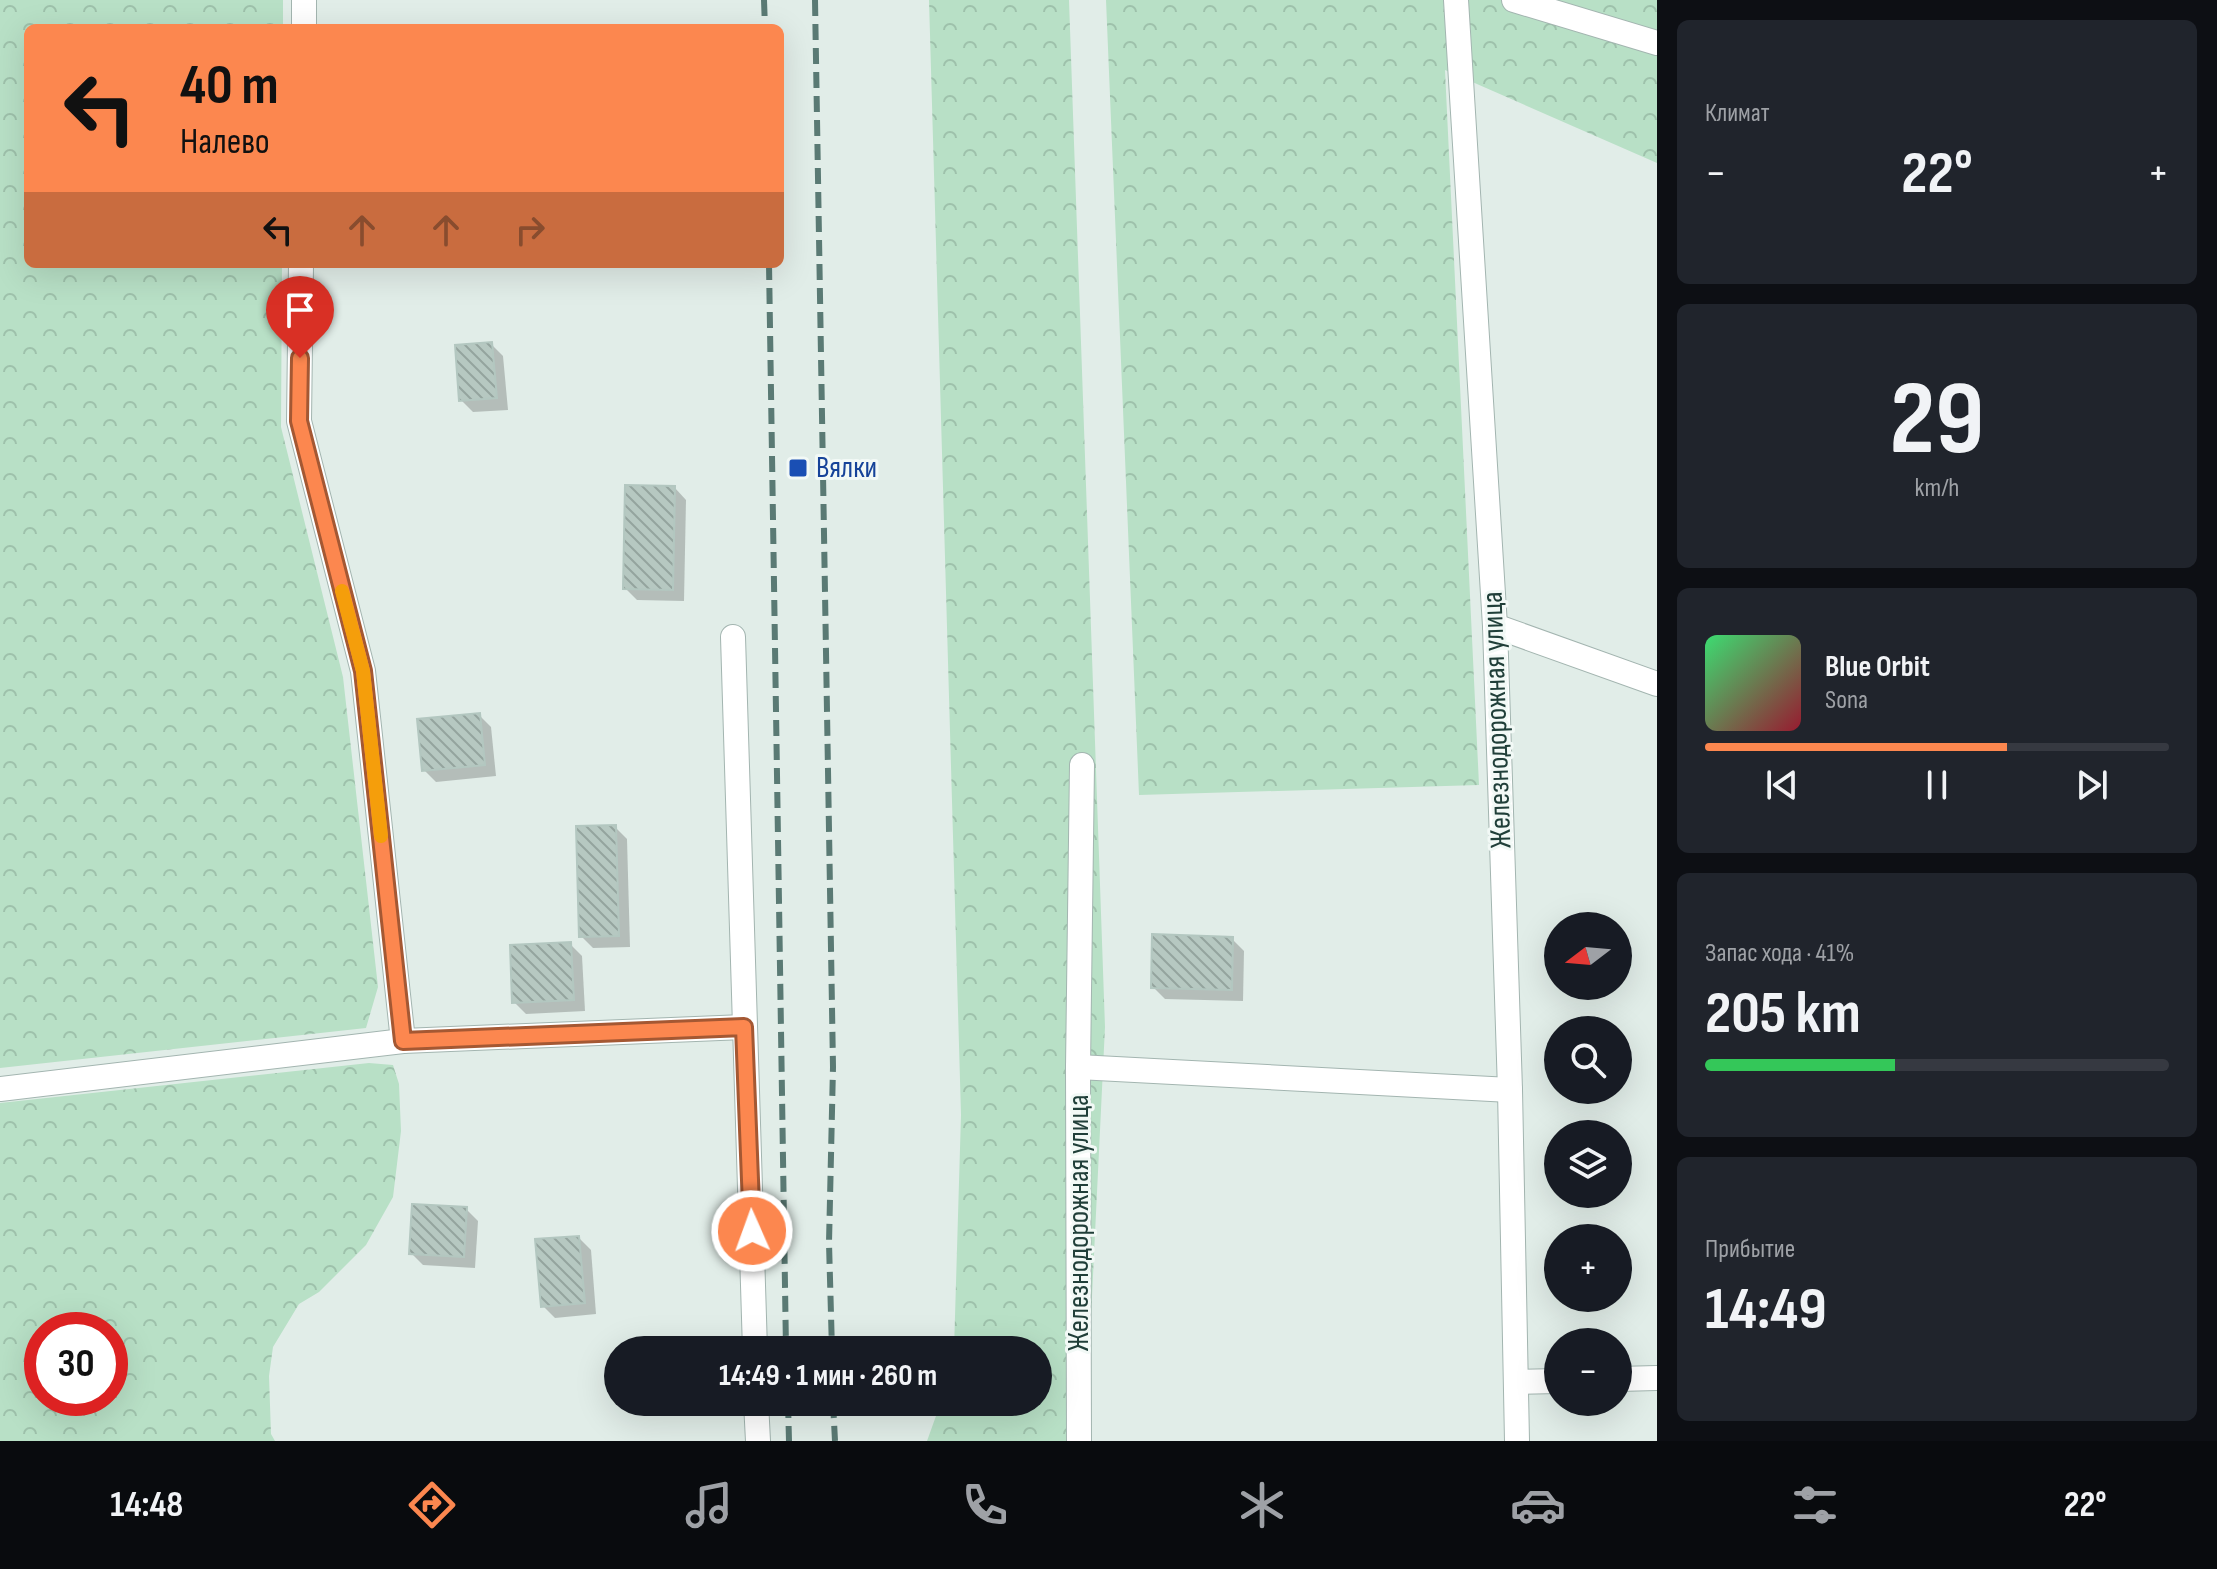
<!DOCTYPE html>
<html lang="ru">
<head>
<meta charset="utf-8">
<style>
  body { margin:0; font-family:"Sofia Sans Condensed",sans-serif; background:#20242c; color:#f1f3f6; height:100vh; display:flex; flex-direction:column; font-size:30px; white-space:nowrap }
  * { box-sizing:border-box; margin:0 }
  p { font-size:26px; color:#9ea1a6 }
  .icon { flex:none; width:44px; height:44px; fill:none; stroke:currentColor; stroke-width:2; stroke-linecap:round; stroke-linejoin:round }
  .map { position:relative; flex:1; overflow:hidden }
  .drawer { display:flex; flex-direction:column; gap:20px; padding:20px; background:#0d0f14; width:560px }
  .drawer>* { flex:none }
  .top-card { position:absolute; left:24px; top:24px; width:760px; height:244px; border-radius:12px; box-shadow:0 8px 32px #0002; background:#fc874f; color:#111; overflow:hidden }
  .needle { width:52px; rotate:254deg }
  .fabs { position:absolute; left:1544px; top:912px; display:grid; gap:16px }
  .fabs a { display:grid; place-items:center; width:88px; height:88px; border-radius:50%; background:#171b24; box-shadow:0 8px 32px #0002; font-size:40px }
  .speed { position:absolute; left:24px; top:1312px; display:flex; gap:16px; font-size:40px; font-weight:700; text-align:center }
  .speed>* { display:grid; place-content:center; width:104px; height:104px; border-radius:50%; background:#171b24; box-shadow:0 8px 32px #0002; line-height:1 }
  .speed .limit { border:12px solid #d22; background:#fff; color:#111 }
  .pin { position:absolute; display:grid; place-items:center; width:68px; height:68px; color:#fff; margin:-82px -34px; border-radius:50% 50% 50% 0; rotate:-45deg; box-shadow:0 0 8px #0007 }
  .pin .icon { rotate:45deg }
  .me { position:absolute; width:88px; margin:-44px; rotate:358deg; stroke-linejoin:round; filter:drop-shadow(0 0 6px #0008) }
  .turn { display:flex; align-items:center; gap:28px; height:168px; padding:0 24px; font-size:36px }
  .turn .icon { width:104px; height:104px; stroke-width:2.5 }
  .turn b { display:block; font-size:56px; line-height:68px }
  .lanes { display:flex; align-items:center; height:76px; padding:0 24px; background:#0003; justify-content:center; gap:40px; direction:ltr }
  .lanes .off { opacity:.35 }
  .big { font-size:60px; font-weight:700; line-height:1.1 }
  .drawer .widget { flex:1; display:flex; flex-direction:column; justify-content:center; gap:12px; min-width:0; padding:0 28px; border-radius:12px; background:#20242c }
  .drawer .dial { align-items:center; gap:0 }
  .dial b { font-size:104px; line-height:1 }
  .song { display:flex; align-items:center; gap:24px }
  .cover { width:96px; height:96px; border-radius:12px; background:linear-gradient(135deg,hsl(140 70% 55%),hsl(350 70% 35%)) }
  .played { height:8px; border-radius:4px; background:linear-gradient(90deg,#fc874f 65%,#363941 65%) }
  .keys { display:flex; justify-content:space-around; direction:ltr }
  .heat { display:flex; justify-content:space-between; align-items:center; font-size:44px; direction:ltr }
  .charge { height:12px; border-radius:6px; background:linear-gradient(90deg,#34c759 41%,#363941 0) }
  .trip { position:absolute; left:604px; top:1336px; width:448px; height:80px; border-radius:40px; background:#171b24; box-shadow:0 8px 32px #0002; font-weight:700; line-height:80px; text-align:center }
  .tab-bar { display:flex; height:128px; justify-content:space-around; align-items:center; background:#090b0e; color:#9ea1a6 }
  .tab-bar .icon { width:56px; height:56px }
  .tab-bar .active { color:#fc874f }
  .tab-bar b { font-size:36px; color:#f1f3f6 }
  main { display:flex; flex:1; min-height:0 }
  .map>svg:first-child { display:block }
</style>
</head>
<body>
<main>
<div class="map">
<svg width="1657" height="1441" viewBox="0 0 1657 1441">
  <defs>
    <pattern id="forest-crowns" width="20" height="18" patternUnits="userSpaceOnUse" patternTransform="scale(2)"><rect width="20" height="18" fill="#b8e0c6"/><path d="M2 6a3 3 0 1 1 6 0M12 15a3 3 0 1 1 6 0" fill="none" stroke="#9ec1ab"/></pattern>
    <pattern id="building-back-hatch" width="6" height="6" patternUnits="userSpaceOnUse" patternTransform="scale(2)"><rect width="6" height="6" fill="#b6c8c1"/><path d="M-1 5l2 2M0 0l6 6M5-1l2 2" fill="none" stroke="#94a49e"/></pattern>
  </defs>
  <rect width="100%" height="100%" fill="#e1ede8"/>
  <g fill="url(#forest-crowns)" fill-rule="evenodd">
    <path d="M0,0H283V28H28V264H282L281,427L343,677L378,987L366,1028L0,1068Z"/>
    <path d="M929,0H1069L1105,1027L1085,1441H927L941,1402H1038V1350H954L961,1115Z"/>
    <path d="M1106,0H1657V163L1445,70L1479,785L1139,795Z"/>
    <path d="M369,1063L393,1065L399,1084L401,1131L393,1197L366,1245L319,1292L299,1304L273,1347L269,1376L271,1434L275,1441H0V1103ZM42,1330H110V1398H42Z"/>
  </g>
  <g fill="#0003">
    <path d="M491,344L503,356L508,410L473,412L461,400Z"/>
    <path d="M675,488L686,500L684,601L637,600L625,588Z"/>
    <path d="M479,715L491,727L496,776L436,782L424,770Z"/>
    <path d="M615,827L627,839L630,947L593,948L581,936Z"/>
    <path d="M1232,939L1244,951L1243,1001L1165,999L1153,987Z"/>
    <path d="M570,944L582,956L585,1011L526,1014L514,1002Z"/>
    <path d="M466,1209L478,1221L475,1268L423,1265L411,1253Z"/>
    <path d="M579,1238L591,1250L596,1314L555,1318L543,1306Z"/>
  </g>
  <g fill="url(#building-back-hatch)" stroke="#b3c7c0" stroke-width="2">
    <path d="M492,342L497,398L459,401L455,345Z"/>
    <path d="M625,485L675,486L673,590L623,589Z"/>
    <path d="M480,713L485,765L422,771L417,719Z"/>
    <path d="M616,825L619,936L579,937L576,826Z"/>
    <path d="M1152,934L1233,937L1232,990L1151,988Z"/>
    <path d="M571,942L574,1000L512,1003L510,945Z"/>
    <path d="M412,1204L467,1207L464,1257L409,1254Z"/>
    <path d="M579,1236L585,1303L541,1307L535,1239Z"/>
  </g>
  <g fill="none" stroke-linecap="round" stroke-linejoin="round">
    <g stroke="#a3b5b0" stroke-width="26">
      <g id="minor">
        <path d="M1456,0L1495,626L1510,1090L1517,1441"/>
        <path d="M1514,0L1657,43"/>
        <path d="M304,28V0"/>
        <path d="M301,264L299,421L363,671L403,1041"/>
        <path d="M1495,626L1657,684"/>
        <path d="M733,637L755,1350"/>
        <path d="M1078,1067L1510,1090"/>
        <path d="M0,1089L403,1041L744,1027"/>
        <path d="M1618,1379L1657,1378"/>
        <path d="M1517,1382L1558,1381"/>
        <path d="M756,1402L758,1441"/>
        <path d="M1079,1441L1078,1067L1082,765"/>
      </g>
    </g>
    <use href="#minor" stroke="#fff" stroke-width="24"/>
    <g stroke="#5a7a74" stroke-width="6" stroke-dasharray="16 8" stroke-linecap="butt">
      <path d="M764,0L765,28"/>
      <path d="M815,0L833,1067L829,1243L832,1350"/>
      <path d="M769,264L786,1350"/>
      <path d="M788,1402L789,1441"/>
      <path d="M833,1402L835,1441"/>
    </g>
  </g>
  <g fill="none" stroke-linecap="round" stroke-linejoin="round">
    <g stroke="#a45833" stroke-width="20">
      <path id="route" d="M300,358L299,421L363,671L403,1041L744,1027L752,1231"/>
    </g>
    <use href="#route" stroke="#fc874f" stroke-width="14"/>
    <path stroke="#f59e0b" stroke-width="14" d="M342,591L363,671L381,836"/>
  </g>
  <rect fill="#1a4fb4" stroke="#f2f9f6" stroke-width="3" x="788" y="458" width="20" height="20" rx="4"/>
  <g text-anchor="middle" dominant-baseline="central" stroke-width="6" stroke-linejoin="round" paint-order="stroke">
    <g font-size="30" fill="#164399" stroke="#f2f9f6" text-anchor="start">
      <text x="816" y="468">Вялки</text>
    </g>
    <g font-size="30" fill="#203f39" stroke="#f2f9f6">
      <text transform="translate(1497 720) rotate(-92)">Железнодорожная улица</text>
      <text transform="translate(1079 1223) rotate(-90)">Железнодорожная улица</text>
    </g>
  </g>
</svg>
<div class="fabs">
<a><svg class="needle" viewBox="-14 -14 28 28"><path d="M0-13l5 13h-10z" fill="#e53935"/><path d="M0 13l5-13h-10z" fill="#9ea1a6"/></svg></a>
<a><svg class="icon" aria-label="search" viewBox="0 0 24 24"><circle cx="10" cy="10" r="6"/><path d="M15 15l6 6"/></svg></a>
<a><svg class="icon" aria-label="layers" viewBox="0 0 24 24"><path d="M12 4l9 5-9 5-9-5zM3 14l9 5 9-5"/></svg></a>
<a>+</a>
<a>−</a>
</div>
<div class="speed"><div class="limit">30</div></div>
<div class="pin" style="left:300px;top:358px;background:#d93025"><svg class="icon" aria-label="arrive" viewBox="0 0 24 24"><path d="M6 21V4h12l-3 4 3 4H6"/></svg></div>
<svg class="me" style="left:752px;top:1231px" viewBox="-20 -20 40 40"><circle r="17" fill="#fc874f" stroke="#fff" stroke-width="3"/><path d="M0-11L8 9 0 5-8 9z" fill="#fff"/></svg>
<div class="trip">14:49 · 1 мин · 260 m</div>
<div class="top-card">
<div class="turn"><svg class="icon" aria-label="left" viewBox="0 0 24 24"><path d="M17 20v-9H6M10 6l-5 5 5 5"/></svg><div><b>40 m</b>Налево</div></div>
<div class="lanes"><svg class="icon" aria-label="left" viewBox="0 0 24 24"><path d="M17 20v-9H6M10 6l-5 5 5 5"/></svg><svg class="icon off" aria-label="ahead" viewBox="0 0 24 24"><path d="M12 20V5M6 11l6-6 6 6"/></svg><svg class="icon off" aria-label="ahead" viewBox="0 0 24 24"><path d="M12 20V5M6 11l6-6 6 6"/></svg><svg class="icon off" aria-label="right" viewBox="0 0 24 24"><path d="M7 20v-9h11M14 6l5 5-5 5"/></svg></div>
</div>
</div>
<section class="drawer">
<div class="widget"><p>Климат</p>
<div class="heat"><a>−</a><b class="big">22°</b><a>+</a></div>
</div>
<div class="widget dial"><b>29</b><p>km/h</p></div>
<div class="widget">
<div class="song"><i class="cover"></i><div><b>Blue Orbit</b><p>Sona</p></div></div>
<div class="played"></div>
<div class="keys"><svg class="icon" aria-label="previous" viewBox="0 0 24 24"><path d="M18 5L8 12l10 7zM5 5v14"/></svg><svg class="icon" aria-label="pause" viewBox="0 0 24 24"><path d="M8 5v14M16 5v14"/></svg><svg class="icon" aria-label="next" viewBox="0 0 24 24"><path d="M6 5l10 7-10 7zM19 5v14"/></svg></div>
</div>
<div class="widget"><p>Запас хода · 41%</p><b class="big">205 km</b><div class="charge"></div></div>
<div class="widget"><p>Прибытие</p><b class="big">14:49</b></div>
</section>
</main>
<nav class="tab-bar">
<b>14:48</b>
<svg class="icon active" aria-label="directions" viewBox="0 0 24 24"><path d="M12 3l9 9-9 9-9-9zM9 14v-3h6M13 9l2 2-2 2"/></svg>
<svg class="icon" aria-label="music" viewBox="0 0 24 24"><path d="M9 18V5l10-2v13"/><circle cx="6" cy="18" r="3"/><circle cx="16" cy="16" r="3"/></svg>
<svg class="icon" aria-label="phone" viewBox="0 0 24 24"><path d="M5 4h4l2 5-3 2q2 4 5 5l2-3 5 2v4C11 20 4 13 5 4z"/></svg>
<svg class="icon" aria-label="climate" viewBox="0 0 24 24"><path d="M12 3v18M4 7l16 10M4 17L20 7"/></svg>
<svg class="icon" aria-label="car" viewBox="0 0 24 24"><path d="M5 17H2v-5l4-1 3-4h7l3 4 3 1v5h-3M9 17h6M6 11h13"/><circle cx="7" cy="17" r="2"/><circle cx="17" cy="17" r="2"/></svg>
<svg class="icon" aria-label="filters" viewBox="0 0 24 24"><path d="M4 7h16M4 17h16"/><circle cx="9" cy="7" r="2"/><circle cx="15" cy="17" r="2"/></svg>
<b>22°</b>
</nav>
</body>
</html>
